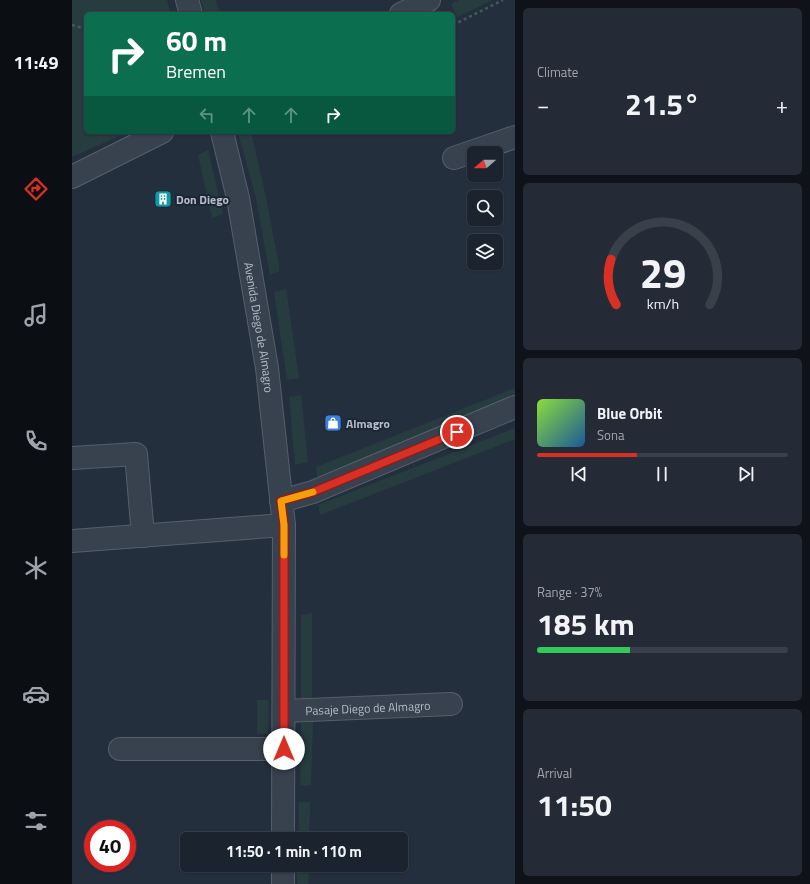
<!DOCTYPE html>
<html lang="en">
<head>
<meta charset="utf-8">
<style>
  body { margin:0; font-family:"Titillium Web",sans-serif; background:#242b36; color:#f1f3f6; height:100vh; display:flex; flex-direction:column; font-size:15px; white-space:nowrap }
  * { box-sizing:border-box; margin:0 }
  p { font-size:13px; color:#a0a4aa }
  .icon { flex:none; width:22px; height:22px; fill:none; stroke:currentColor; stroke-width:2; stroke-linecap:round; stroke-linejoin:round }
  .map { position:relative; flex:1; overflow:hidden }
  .panel { display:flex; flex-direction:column; gap:8px; padding:8px; background:#0f1319; width:295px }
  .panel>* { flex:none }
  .banner { position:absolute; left:12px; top:12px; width:371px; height:122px; border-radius:6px; box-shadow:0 1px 3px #0004,0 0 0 1px #39404a; background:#0b6e4f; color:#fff; overflow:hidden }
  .needle { width:26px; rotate:250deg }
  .controls { position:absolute; left:395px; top:146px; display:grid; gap:8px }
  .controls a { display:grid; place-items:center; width:36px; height:36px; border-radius:6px; background:#1b232e; box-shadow:0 1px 3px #0004,0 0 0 1px #39404a; font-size:20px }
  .speed { position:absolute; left:12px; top:820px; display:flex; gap:8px; font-size:20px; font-weight:700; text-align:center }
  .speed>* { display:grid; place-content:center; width:52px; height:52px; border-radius:50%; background:#1b232e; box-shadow:0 1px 3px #0004,0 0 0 1px #39404a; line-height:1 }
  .speed .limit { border:6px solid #d22; background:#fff; color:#111 }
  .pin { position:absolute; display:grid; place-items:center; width:34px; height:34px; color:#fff; margin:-17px; border:2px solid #fff; border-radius:50%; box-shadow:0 1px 4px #0007 }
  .me { position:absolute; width:44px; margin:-22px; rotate:0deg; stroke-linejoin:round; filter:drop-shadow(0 0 3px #0008) }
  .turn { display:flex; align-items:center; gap:14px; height:84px; padding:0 16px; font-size:18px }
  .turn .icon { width:52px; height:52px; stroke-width:2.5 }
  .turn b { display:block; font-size:28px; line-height:34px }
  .lanes { display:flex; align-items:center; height:38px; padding:0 16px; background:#0003; justify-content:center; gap:20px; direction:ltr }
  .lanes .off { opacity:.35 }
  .big { font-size:30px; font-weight:700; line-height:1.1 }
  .panel .card { flex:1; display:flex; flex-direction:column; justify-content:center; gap:6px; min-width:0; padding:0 14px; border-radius:6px; background:#242b36 }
  .panel .dial { align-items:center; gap:0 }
  .dial svg { height:104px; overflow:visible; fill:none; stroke:#39404a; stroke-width:7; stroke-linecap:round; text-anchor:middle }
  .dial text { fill:#f1f3f6; stroke:none }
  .song { display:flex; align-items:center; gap:12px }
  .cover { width:48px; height:48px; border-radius:6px; background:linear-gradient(135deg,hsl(90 70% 55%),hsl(210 70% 35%)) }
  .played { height:4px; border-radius:2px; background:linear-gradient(90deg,#d93025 40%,#39404a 40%) }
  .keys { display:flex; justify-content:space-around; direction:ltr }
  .heat { display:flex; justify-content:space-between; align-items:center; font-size:22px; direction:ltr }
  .charge { height:6px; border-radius:3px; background:linear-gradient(90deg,#34c759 37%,#39404a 0) }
  .trip { position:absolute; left:108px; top:832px; width:228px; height:40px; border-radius:6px; background:#1b232e; box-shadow:0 1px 3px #0004,0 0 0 1px #39404a; font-weight:700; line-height:40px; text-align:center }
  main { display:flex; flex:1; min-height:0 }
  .tab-bar { display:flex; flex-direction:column; width:72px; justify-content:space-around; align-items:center; background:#0b0e12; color:#a0a4aa }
  .tab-bar .icon { width:28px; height:28px }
  .tab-bar .on { color:#d93025 }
  .tab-bar b { font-size:18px; color:#f1f3f6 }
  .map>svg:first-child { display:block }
</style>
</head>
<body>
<main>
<nav class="tab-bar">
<b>11:49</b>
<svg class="icon on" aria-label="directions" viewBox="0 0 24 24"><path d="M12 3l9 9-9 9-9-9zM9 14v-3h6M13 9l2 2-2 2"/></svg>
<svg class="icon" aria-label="music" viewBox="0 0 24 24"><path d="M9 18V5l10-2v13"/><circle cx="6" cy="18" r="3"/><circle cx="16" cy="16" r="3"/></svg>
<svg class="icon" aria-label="phone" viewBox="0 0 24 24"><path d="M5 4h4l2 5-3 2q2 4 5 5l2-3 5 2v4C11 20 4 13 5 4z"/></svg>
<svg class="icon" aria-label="climate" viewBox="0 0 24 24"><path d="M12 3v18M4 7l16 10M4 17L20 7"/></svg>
<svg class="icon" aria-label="car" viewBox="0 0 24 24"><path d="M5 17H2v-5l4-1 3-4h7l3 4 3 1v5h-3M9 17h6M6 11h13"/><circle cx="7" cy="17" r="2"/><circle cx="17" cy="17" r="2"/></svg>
<svg class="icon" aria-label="filters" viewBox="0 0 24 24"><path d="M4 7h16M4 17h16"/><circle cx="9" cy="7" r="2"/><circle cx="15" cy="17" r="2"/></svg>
</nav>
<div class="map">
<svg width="443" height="884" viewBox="0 0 443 884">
  <rect width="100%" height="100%" fill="#242f3e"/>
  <g fill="#263c3f">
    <path d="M0,0H95L99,14H14V132H56L0,157Z"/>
    <path d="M129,0H144L147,14H133Z"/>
    <path d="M387,0H421L385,17L379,4Z"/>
    <path d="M169,132H179L194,197L208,271L198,275L184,198L166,133Z"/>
    <path d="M136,150L151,214L140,218L126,155Z"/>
    <path d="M214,289L227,378L215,380L202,292Z"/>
    <path d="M443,388V399L245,477L244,467Z"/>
    <path d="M229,395L236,462L223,465L217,397Z"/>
    <path d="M443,428V439L248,515L246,505Z"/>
    <path d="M240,613V704H229V615Z"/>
    <path d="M185,700H197L196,734H185Z"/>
    <path d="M241,722L239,785L228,786L229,723Z"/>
    <path d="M227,802H238L237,839H226Z"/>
    <path d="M225,865H237L236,884H225Z"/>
  </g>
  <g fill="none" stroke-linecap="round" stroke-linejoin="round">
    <g stroke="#565f6c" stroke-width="24">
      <g id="minor">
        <path d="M329,14L357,0"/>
        <path d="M382,158L443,137"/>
        <path d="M0,177L90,132"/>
        <path d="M0,458L64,454L71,536"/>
        <path d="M209,501L241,492L255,486L443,407"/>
        <path d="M0,541L212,525"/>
        <path id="s1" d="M213,711L379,704"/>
        <path d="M48,749H212"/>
      </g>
    </g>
    <g stroke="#565f6c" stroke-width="24">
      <g id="tertiary">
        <path d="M115,0L119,14"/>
        <path id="s2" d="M150,132L166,198L195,368L212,525L211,839"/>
        <path d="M211,884V865"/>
      </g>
    </g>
    <g stroke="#44595c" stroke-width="2.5" stroke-dasharray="3 3" stroke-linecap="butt">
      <path d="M0,25L14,29"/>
      <path d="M381,25L431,0"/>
    </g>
    <use href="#minor" stroke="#38414e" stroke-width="22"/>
    <use href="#tertiary" stroke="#38414e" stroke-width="22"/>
  </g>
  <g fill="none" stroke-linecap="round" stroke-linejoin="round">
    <g stroke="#8d1f18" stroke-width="10">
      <path id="route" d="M212,749V525L209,501L241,492L385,432"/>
    </g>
    <use href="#route" stroke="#d93025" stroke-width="7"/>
    <path stroke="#f59e0b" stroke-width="7" d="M212,555V525L209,501L241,492"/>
  </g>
  <defs>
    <g id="building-square" transform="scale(0.9)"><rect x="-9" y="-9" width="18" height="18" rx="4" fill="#0f9aa8" stroke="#1d2633"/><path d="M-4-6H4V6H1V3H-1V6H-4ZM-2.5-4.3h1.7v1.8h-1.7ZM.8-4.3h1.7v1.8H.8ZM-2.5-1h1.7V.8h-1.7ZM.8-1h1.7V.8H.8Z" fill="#fff"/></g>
    <g id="shop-square" transform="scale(0.9)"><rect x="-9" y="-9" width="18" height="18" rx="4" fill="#3f7fe0" stroke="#1d2633"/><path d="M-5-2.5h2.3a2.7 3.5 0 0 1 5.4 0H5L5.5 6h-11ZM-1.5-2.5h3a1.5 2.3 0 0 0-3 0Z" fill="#fff"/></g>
  </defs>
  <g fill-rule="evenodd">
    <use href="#building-square" x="91" y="199"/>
    <use href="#shop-square" x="261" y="423"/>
  </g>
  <g text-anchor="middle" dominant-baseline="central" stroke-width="4" stroke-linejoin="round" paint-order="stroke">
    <g font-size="12" font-weight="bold" fill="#b4bcc9" stroke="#1d2633" text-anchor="start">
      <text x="104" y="199">Don Diego</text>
      <text x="274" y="423">Almagro</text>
    </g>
    <g font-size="12" fill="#b4bcc9" stroke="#1d2633">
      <text stroke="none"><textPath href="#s2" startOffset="199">Avenida Diego de Almagro</textPath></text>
      <text stroke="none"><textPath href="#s1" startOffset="83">Pasaje Diego de Almagro</textPath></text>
    </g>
  </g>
</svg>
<div class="controls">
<a><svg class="needle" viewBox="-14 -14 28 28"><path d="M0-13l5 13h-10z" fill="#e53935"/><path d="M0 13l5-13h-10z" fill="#a0a4aa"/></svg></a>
<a><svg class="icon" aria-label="search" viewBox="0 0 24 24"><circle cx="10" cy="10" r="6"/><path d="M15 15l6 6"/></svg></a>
<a><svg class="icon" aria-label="layers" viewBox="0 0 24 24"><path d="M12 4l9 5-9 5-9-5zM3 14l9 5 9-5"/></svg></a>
</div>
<div class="speed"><div class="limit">40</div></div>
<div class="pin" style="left:385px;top:432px;background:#d93025"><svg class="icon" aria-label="arrive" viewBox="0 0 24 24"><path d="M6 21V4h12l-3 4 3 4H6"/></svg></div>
<svg class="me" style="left:212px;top:749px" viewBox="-20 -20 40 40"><circle r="19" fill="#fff"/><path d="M0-13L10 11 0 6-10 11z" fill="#d93025"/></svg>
<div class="trip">11:50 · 1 min · 110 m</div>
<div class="banner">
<div class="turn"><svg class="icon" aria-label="right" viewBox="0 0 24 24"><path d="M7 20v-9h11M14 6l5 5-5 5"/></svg><div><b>60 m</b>Bremen</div></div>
<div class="lanes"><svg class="icon off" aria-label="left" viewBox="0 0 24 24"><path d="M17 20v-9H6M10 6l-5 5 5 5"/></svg><svg class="icon off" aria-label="ahead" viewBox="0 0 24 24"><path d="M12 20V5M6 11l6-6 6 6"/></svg><svg class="icon off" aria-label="ahead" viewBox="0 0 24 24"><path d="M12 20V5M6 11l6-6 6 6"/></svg><svg class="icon" aria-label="right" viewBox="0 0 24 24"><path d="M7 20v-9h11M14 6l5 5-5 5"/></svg></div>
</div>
</div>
<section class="panel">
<div class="card"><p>Climate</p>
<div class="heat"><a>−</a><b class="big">21.5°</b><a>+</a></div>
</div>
<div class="card dial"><svg viewBox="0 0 100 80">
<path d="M14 69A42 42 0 1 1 86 69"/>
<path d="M14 69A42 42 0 0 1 10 34" stroke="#d93025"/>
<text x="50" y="56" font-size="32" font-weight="700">29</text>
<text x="50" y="72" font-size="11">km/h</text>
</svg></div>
<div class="card">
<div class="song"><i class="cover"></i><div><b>Blue Orbit</b><p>Sona</p></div></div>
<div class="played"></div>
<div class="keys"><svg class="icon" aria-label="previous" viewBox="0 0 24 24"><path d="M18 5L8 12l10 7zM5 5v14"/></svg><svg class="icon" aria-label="pause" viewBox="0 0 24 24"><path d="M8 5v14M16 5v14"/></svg><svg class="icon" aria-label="next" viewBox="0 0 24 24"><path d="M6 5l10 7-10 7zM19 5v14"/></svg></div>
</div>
<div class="card"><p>Range · 37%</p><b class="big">185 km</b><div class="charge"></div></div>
<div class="card"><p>Arrival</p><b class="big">11:50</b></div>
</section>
</main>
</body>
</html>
